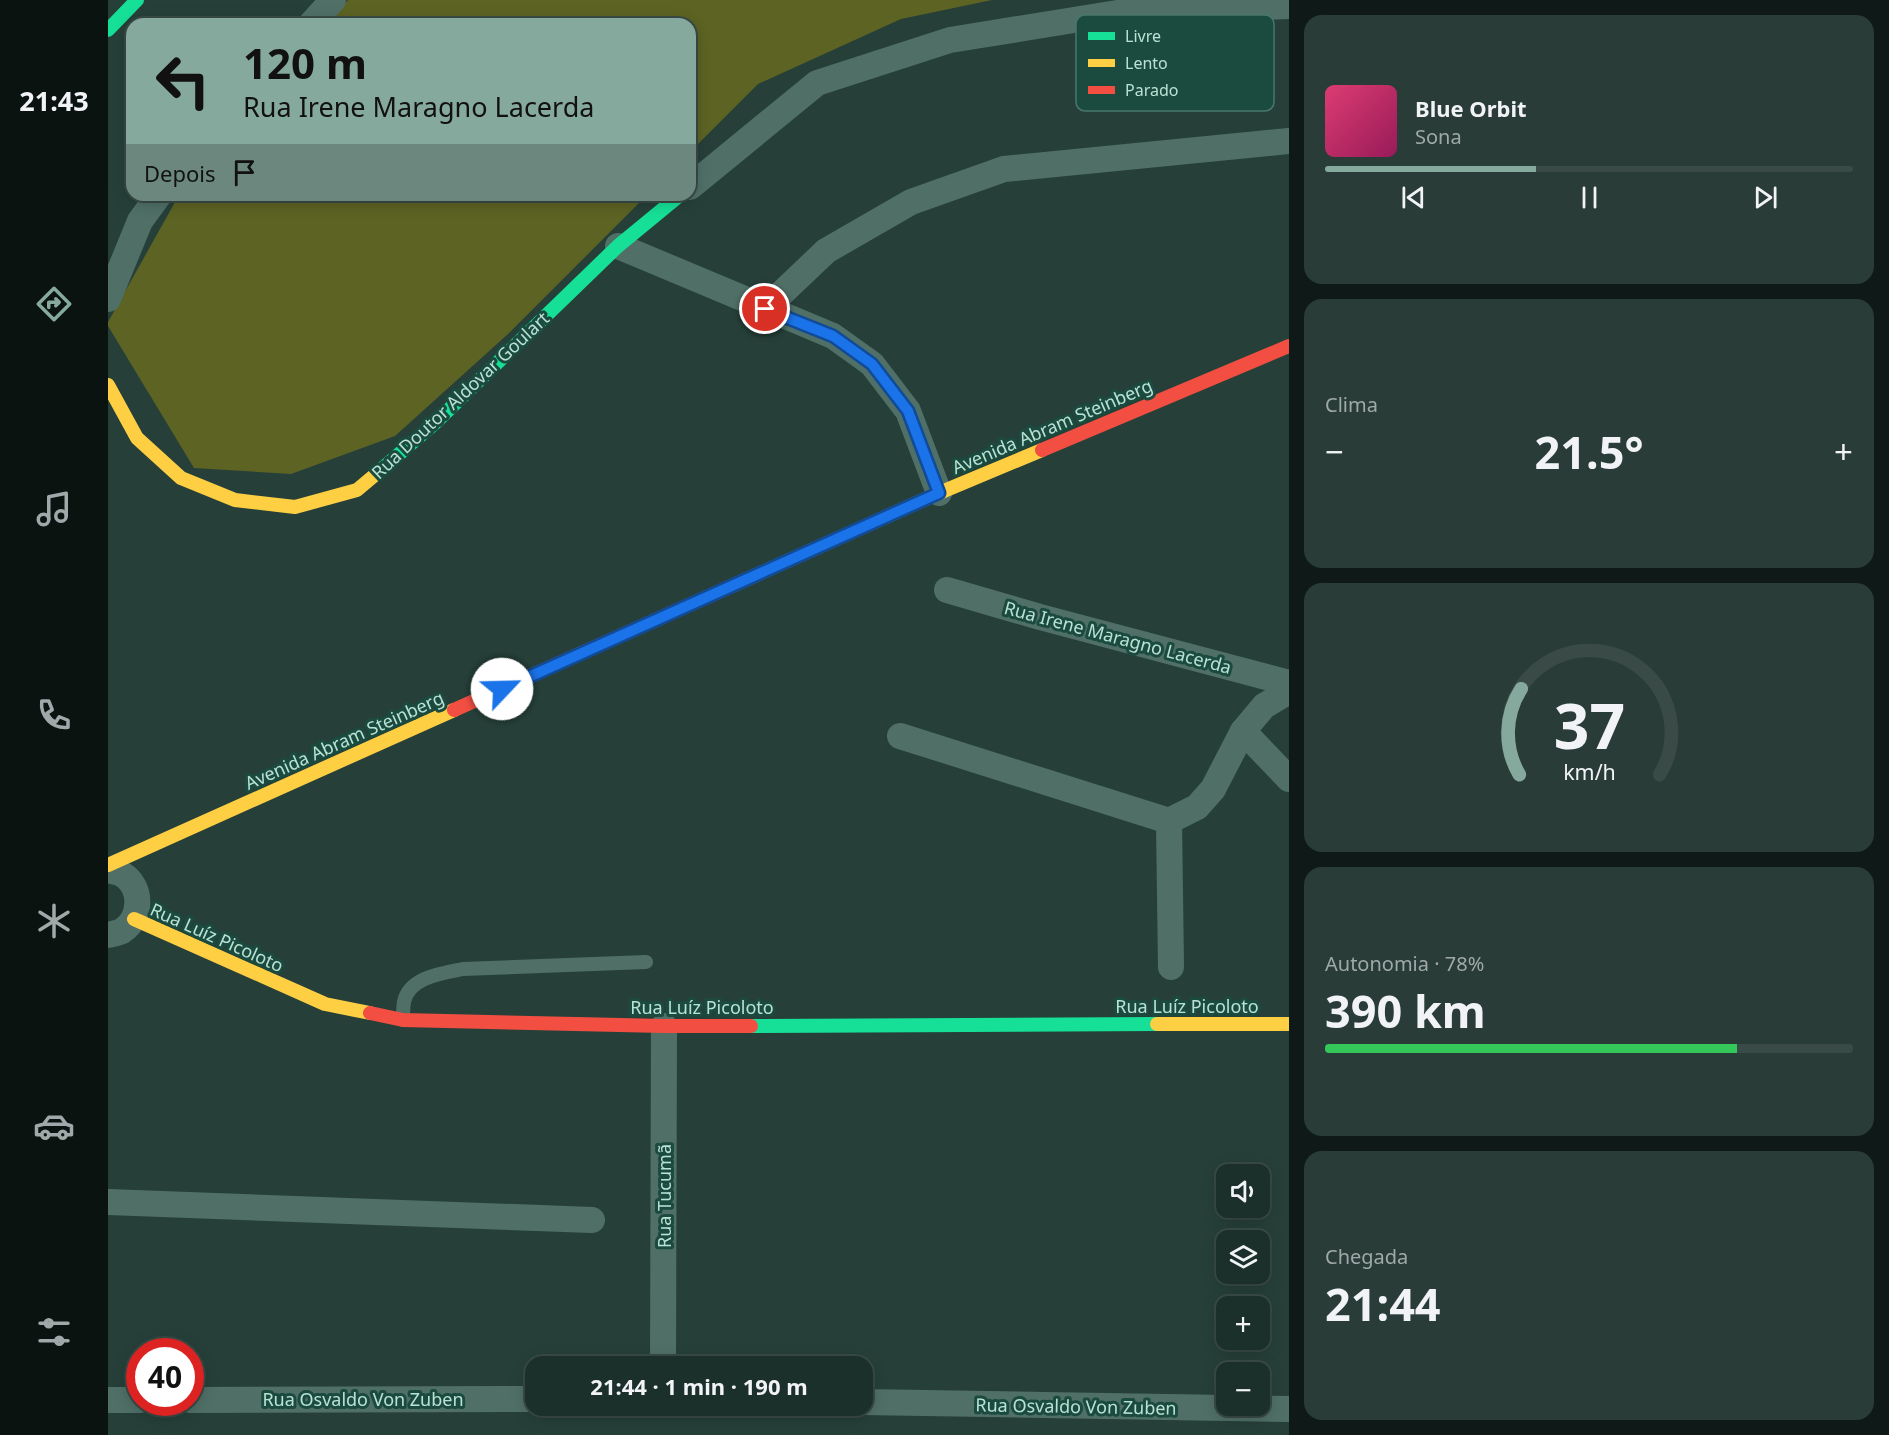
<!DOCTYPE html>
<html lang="pt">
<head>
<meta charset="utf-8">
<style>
  body { margin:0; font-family:"Noto Sans",sans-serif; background:#293c37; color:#f1f3f6; height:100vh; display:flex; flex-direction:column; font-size:22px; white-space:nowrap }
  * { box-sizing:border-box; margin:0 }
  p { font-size:20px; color:#a0a9a9 }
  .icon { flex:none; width:33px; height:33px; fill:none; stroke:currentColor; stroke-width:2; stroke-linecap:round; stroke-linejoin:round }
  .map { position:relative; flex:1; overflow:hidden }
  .drawer { display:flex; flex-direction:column; gap:15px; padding:15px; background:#0f1a18; width:600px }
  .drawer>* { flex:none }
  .hud { position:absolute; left:18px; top:18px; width:570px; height:183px; border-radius:18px; box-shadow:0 3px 15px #0003,0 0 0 2px #3a4b47; background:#86a99e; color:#111; overflow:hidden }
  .fabs { position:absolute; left:1108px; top:1164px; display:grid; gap:12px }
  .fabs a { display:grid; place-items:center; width:54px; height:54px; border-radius:12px; background:#1c302b; box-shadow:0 3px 15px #0003,0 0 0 2px #3a4b47; font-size:30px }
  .speed { position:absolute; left:18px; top:1338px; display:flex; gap:12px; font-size:30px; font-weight:700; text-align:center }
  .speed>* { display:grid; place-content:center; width:78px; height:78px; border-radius:50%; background:#1c302b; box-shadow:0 3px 15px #0003,0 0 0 2px #3a4b47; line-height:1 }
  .speed .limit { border:9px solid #d22; background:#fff; color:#111 }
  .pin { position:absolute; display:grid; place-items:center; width:51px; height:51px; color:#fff; margin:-26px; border:3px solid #fff; border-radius:50%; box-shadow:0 2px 6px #0007 }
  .me { position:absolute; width:66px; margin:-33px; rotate:66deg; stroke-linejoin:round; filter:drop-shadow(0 0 4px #0008) }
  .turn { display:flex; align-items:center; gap:21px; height:126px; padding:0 18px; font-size:27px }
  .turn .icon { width:78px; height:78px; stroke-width:2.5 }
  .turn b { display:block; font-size:42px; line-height:51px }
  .then { display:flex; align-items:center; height:57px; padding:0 18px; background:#0003; gap:12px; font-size:22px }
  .big { font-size:45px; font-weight:700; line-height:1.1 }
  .drawer .widget { flex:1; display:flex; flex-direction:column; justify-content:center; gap:9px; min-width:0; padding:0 21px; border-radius:18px; background:#293c37 }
  .drawer .dial { align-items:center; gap:0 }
  .dial svg { height:156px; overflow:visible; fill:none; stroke:#3a4b47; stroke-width:7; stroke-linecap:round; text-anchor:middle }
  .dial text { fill:#f1f3f6; stroke:none }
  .song { display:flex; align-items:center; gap:18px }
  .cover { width:72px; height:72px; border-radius:9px; background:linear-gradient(135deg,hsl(340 70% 55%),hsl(330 70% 35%)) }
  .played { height:6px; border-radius:3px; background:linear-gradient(90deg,#86a99e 40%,#3a4b47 40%) }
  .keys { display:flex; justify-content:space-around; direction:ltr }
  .heat { display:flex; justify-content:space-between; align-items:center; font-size:33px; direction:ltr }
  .charge { height:9px; border-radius:4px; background:linear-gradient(90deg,#34c759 78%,#3a4b47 0) }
  .trip { position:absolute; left:417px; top:1356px; width:348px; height:60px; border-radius:18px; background:#1c302b; box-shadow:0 3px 15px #0003,0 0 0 2px #3a4b47; font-weight:700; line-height:60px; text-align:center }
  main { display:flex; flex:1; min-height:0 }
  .menu { display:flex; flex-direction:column; width:108px; justify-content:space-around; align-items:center; background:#0b1311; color:#a0a9a9 }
  .menu .icon { width:42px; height:42px }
  .menu .selected { color:#86a99e }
  .menu b { font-size:27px; color:#f1f3f6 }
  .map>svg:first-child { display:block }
</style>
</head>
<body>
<main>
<nav class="menu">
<b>21:43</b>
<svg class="icon selected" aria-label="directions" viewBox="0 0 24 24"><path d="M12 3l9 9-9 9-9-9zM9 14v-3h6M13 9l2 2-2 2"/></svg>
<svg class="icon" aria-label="music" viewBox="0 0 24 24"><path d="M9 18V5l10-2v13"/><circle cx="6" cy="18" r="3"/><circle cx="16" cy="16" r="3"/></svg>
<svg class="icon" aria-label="phone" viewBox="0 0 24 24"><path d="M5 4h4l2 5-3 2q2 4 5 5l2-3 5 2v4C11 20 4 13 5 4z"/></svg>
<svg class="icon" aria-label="climate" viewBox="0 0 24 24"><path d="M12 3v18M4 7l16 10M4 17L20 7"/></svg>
<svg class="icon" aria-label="car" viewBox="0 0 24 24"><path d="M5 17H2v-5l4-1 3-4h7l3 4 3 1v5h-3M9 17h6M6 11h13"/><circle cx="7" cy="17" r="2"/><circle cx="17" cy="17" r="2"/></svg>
<svg class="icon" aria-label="filters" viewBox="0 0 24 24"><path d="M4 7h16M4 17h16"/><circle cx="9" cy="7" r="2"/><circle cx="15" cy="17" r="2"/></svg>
</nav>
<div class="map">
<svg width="1181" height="1435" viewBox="0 0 1181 1435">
  <rect width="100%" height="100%" fill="#264039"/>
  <g fill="#5c6323">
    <path d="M240,0H884L793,19L650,84L582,152V24H217Z"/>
    <path d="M71,195H539L400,334L287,436L183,474L86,468L0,326V322Z"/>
  </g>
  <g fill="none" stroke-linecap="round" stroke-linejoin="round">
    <path stroke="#507067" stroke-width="14" d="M295,1020C295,1014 295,1008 296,1002C301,977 335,973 355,969L538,962"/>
    <g stroke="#507067" stroke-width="26">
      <path d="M203,24L225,0"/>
      <path d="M582,187L709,83L842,40L1009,13L1181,6"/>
      <path d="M510,246L725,336L764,364L800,411L831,493"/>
      <path d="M0,299L32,221L51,195"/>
      <path d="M657,309L718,251L803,202L896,169L1181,141"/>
      <path d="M839,590L932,617L1181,683"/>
      <path d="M1181,691L1156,706L1135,731L1181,779"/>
      <path d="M792,736L1061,821L1089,807L1105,789L1135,731"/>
      <path d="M1061,821L1063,967"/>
      <path d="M0,870C4,871 10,872 14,874C35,887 34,918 14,931C10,933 4,934 0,935"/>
      <path d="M0,1202L484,1220"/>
      <path d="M555,1366L556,1026"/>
      <path d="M0,1400H32"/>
      <path d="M82,1400L428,1399"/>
      <path d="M754,1402L1181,1409"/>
    </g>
    <g stroke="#16e098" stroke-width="14">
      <path d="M0,30L29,0"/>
      <path d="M268,474L327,423L510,246L572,195"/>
      <path d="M643,1026L1049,1024"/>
    </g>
    <g stroke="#ffcf43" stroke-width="14">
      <path d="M0,385L29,438L73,478L127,500L187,507L249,490L268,474"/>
      <path d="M626,585L831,493L934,450"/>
      <path d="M0,865L346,710"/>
      <path d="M26,919L217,1004L262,1013"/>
      <path d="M1049,1024H1181"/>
    </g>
    <g stroke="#f24e42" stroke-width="14">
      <path d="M934,450L1181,346"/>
      <path d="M346,710L626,585"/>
      <path d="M262,1013L295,1020L556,1026H643"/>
    </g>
  </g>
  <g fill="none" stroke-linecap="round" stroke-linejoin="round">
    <g stroke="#114b97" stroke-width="15">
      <path id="route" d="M394,689L831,493L800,411L764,364L725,336L657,309"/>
    </g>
    <use href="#route" stroke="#1a73e8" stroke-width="10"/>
  </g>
  <g text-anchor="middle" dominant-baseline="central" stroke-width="6" stroke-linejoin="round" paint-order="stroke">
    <g font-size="18" fill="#b9e1d4" stroke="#1b4a3e">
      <text transform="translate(352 395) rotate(-43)">Rua Doutor Aldovar Goulart</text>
      <text transform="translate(944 426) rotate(-23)">Avenida Abram Steinberg</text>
      <text transform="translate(1010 637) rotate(15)">Rua Irene Maragno Lacerda</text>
      <text transform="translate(236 740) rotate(-24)">Avenida Abram Steinberg</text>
      <text transform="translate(109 937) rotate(24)">Rua Luíz Picoloto</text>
      <text x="1079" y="1006">Rua Luíz Picoloto</text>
      <text x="594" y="1007">Rua Luíz Picoloto</text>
      <text transform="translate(556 1196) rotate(-90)">Rua Tucumã</text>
      <text x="255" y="1399">Rua Osvaldo Von Zuben</text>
      <text transform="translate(968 1406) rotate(1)">Rua Osvaldo Von Zuben</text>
    </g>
  </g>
  <rect x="968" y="15" width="198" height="96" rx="9" fill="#1b4a3e" stroke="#4a776b" stroke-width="1.5"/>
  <rect x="980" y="32" width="27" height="8" fill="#16e098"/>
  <rect x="980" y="59" width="27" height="8" fill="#ffcf43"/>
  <rect x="980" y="86" width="27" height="8" fill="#f24e42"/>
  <g font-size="16" fill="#b9e1d4">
    <text x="1017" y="42">Livre</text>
    <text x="1017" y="69">Lento</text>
    <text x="1017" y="96">Parado</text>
  </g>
</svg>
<div class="fabs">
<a><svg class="icon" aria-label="sound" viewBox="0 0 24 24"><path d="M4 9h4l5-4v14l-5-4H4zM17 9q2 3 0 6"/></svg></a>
<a><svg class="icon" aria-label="layers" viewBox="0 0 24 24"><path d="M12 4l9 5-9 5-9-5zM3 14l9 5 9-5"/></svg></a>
<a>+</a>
<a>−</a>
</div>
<div class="speed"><div class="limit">40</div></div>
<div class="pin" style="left:657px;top:309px;background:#d93025"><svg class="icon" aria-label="arrive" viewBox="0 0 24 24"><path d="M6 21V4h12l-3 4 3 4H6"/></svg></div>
<svg class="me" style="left:394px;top:689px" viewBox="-20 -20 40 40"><circle r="19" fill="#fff"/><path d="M0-13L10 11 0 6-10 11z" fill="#1a73e8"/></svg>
<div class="trip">21:44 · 1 min · 190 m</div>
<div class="hud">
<div class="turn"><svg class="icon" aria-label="left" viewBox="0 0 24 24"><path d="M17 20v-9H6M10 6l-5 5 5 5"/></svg><div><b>120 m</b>Rua Irene Maragno Lacerda</div></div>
<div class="then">Depois<svg class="icon" aria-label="arrive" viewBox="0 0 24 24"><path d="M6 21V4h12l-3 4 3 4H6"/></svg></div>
</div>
</div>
<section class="drawer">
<div class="widget">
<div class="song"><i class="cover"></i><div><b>Blue Orbit</b><p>Sona</p></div></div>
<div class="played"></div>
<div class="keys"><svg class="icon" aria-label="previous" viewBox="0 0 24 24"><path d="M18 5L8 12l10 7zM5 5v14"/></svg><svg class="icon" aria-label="pause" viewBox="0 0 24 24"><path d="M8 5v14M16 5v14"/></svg><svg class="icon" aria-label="next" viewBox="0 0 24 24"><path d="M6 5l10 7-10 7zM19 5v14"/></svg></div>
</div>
<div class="widget"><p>Clima</p>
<div class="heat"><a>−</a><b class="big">21.5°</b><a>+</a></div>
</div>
<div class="widget dial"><svg viewBox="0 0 100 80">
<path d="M14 69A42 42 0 1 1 86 69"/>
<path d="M14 69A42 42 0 0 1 15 25" stroke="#86a99e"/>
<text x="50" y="56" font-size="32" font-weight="700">37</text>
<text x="50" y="72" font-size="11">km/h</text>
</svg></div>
<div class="widget"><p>Autonomia · 78%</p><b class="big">390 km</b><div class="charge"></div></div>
<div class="widget"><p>Chegada</p><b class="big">21:44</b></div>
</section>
</main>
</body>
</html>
